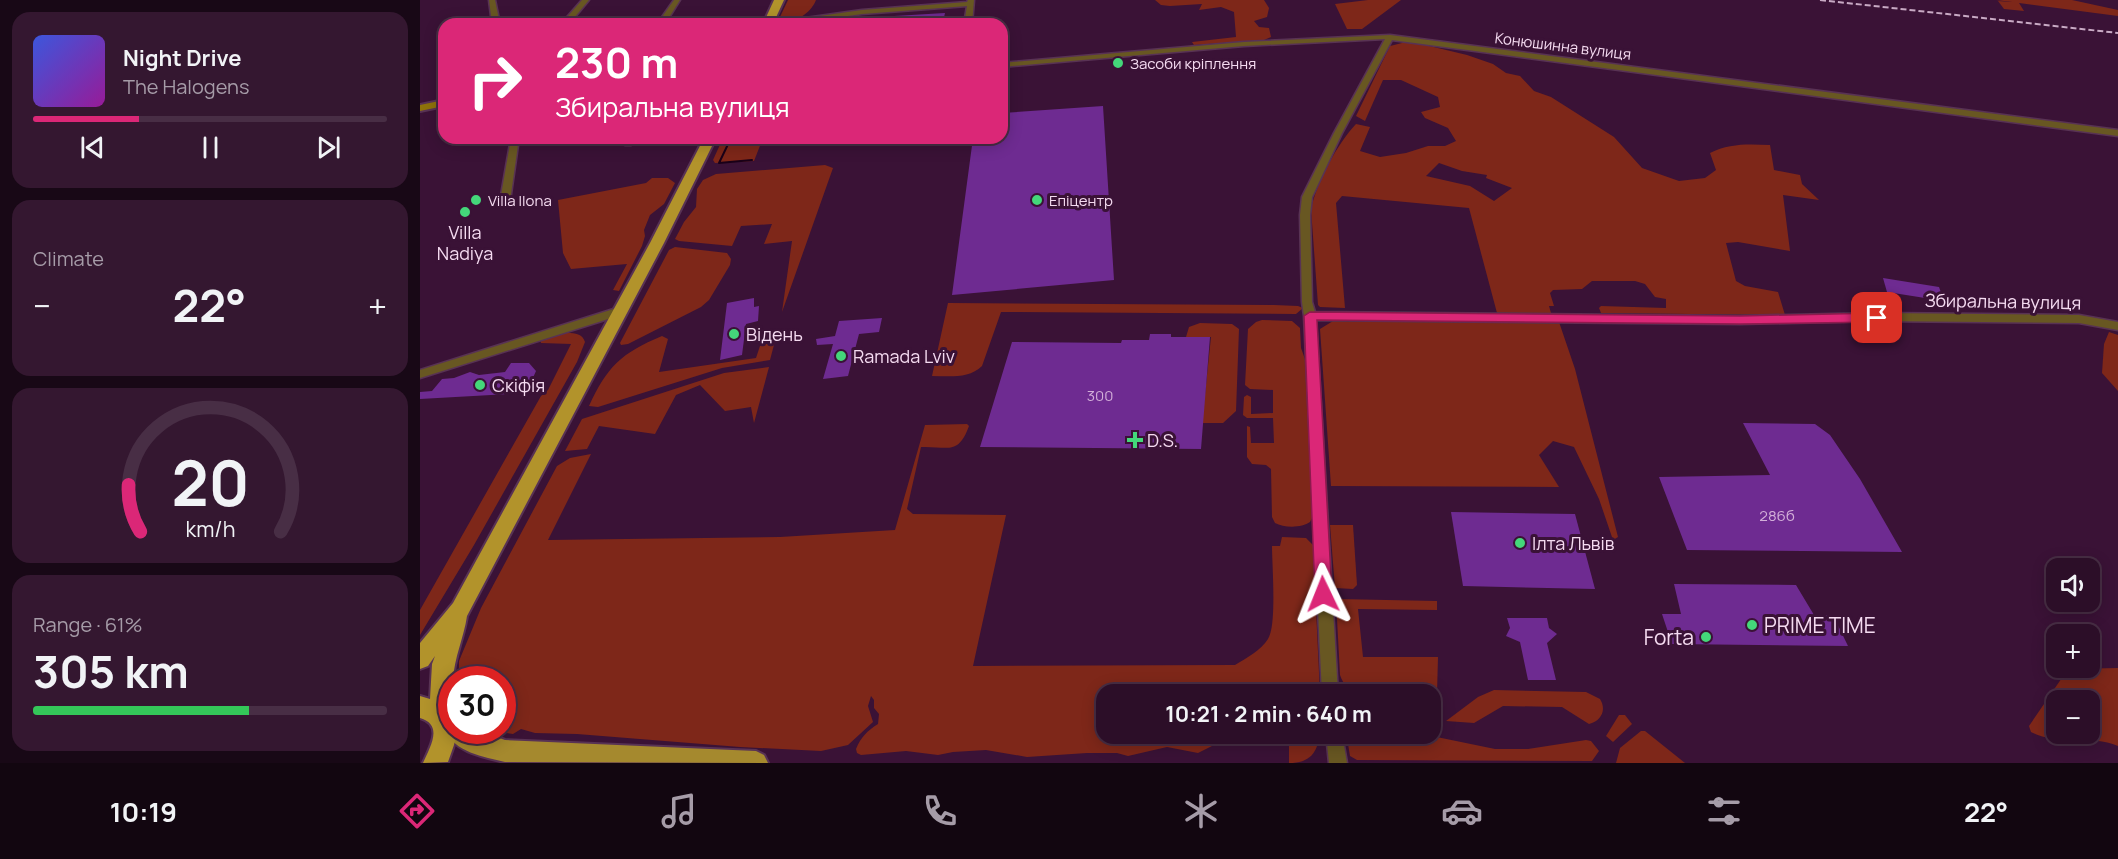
<!DOCTYPE html>
<html lang="en">
<head>
<meta charset="utf-8">
<style>
  body { margin:0; font-family:Manrope,sans-serif; background:#341730; color:#f1f3f6; height:100vh; display:flex; flex-direction:column; font-size:22px; white-space:nowrap }
  * { box-sizing:border-box; margin:0 }
  p { font-size:20px; color:#a69ca8 }
  .icon { flex:none; width:33px; height:33px; fill:none; stroke:currentColor; stroke-width:2; stroke-linecap:round; stroke-linejoin:round }
  .map { position:relative; flex:1; overflow:hidden }
  .details { display:flex; flex-direction:column; gap:12px; padding:12px; background:#180816; width:420px }
  .details>* { flex:none }
  .hud { position:absolute; left:18px; top:18px; width:570px; height:126px; border-radius:18px; box-shadow:0 3px 15px #0003,0 0 0 2px #482e45; background:#db2777; color:#fff; overflow:hidden }
  .tools { position:absolute; left:1626px; top:558px; display:grid; gap:12px }
  .tools a { display:grid; place-items:center; width:54px; height:54px; border-radius:12px; background:#2c0e28; box-shadow:0 3px 15px #0003,0 0 0 2px #482e45; font-size:30px }
  .speed { position:absolute; left:18px; top:666px; display:flex; gap:12px; font-size:30px; font-weight:700; text-align:center }
  .speed>* { display:grid; place-content:center; width:78px; height:78px; border-radius:50%; background:#2c0e28; box-shadow:0 3px 15px #0003,0 0 0 2px #482e45; line-height:1 }
  .speed .limit { border:9px solid #d22; background:#fff; color:#111 }
  .pin { position:absolute; display:grid; place-items:center; width:51px; height:51px; color:#fff; margin:-26px; border-radius:12px; box-shadow:0 3px 9px #0006 }
  .me { position:absolute; width:66px; margin:-33px; rotate:358deg; stroke-linejoin:round; filter:drop-shadow(0 0 4px #0008) }
  .turn { display:flex; align-items:center; gap:21px; height:126px; padding:0 18px; font-size:27px }
  .turn .icon { width:78px; height:78px; stroke-width:2.5 }
  .turn b { display:block; font-size:42px; line-height:51px }
  .big { font-size:45px; font-weight:700; line-height:1.1 }
  .details .widget { flex:1; display:flex; flex-direction:column; justify-content:center; gap:9px; min-width:0; padding:0 21px; border-radius:18px; background:#341730 }
  .details .dial { align-items:center; gap:0 }
  .dial svg { height:156px; overflow:visible; fill:none; stroke:#482e45; stroke-width:7; stroke-linecap:round; text-anchor:middle }
  .dial text { fill:#f1f3f6; stroke:none }
  .song { display:flex; align-items:center; gap:18px }
  .cover { width:72px; height:72px; border-radius:9px; background:linear-gradient(135deg,hsl(230 70% 55%),hsl(300 70% 35%)) }
  .played { height:6px; border-radius:3px; background:linear-gradient(90deg,#db2777 30%,#482e45 30%) }
  .keys { display:flex; justify-content:space-around; direction:ltr }
  .heat { display:flex; justify-content:space-between; align-items:center; font-size:33px; direction:ltr }
  .charge { height:9px; border-radius:4px; background:linear-gradient(90deg,#34c759 61%,#482e45 0) }
  .trip { position:absolute; left:676px; top:684px; width:345px; height:60px; border-radius:18px; background:#2c0e28; box-shadow:0 3px 15px #0003,0 0 0 2px #482e45; font-weight:700; line-height:60px; text-align:center }
  .tabs { display:flex; height:96px; justify-content:space-around; align-items:center; background:#120610; color:#a69ca8 }
  .tabs .icon { width:42px; height:42px }
  .tabs .current { color:#db2777 }
  .tabs b { font-size:27px; color:#f1f3f6 }
  main { display:flex; flex:1; min-height:0 }
  .map>svg:first-child { display:block }
</style>
</head>
<body>
<main>
<section class="details">
<div class="widget">
<div class="song"><i class="cover"></i><div><b>Night Drive</b><p>The Halogens</p></div></div>
<div class="played"></div>
<div class="keys"><svg class="icon" aria-label="previous" viewBox="0 0 24 24"><path d="M18 5L8 12l10 7zM5 5v14"/></svg><svg class="icon" aria-label="pause" viewBox="0 0 24 24"><path d="M8 5v14M16 5v14"/></svg><svg class="icon" aria-label="next" viewBox="0 0 24 24"><path d="M6 5l10 7-10 7zM19 5v14"/></svg></div>
</div>
<div class="widget"><p>Climate</p>
<div class="heat"><a>−</a><b class="big">22°</b><a>+</a></div>
</div>
<div class="widget dial"><svg viewBox="0 0 100 80">
<path d="M14 69A42 42 0 1 1 86 69"/>
<path d="M14 69A42 42 0 0 1 8 45" stroke="#db2777"/>
<text x="50" y="56" font-size="32" font-weight="700">20</text>
<text x="50" y="72" font-size="11">km/h</text>
</svg></div>
<div class="widget"><p>Range · 61%</p><b class="big">305 km</b><div class="charge"></div></div>
</section>
<div class="map">
<svg width="1698" height="763" viewBox="0 0 1698 763">
  <rect width="100%" height="100%" fill="#3a1236"/>
  <g fill="#7e2719" fill-rule="evenodd">
    <path d="M368,0H396C391,13 374,25 359,19Z"/>
    <path d="M735,0H844L849,8L847,17L834,21L839,27L849,28L851,37L844,40L774,45L772,42L816,37L814,12L801,7L779,10L782,4L750,6L741,5Z"/>
    <path d="M948,0H981L942,29H927L915,4Z"/>
    <path d="M1576,0H1652L1698,10V16L1599,3L1604,11L1584,9L1578,1L1592,2Z"/>
    <path d="M982,43H997L1047,55L1073,64L1086,73L1100,76L1114,91L1131,97L1194,137L1222,168L1259,181L1285,178L1296,170L1290,153C1309,143 1329,144 1350,145L1354,170L1380,175L1382,184L1399,200L1363,195L1370,251L1318,242L1306,243L1316,281L1325,286L1358,292L1365,315L1181,313L1179,308L1181,306L1246,308V299L1235,297L1225,284L1215,281H1172L1162,289L1133,290L1130,293L1134,306H1129L1131,313H1077L1049,208L922,196L916,203L925,308L900,307L898,305L891,209C897,182 917,144 936,124L950,127L940,151L960,157L986,153L1008,146H1025L1036,141L1028,128L1005,118L1001,112L1020,107L1018,97L981,80H963L945,121L936,116L970,46ZM1019,163L1042,171L1067,175L1066,178L1092,188L1074,201L1050,186L1006,176Z"/>
    <path d="M303,138H343L334,161L295,163L293,160Z"/>
    <path d="M405,165L413,168L362,312L372,241L344,244L352,224L321,226L312,246L259,241L255,239L264,222L276,207L277,189L283,180L296,174Z"/>
    <path d="M232,178H248L255,183L244,204L230,215L224,230L225,236L222,246L199,291L193,290L207,264L151,269L143,253L138,200L226,183Z"/>
    <path d="M255,247L307,253L311,259L310,265L289,300L281,307L208,344L201,345L200,343L249,250Z"/>
    <path d="M528,303L854,305L878,306L883,308L876,314L581,312L562,366C549,379 529,376 512,376Z"/>
    <path d="M842,320L872,321L880,328L881,348L886,362L892,518L890,522C882,528 864,528 855,523L852,517L851,469L846,465L832,464L827,457V426L830,427L831,443H854L853,418H827L823,415L824,397L827,395L831,397V414L853,413V390L830,389L825,385L828,329L836,322Z"/>
    <path d="M913,321L1139,322L1155,369L1198,537L1193,540L1179,499L1154,447L1133,441L1119,455L1139,487L911,486L900,329Z"/>
    <path d="M780,323L812,324L819,329L816,411L803,423H782L791,337H766L769,327Z"/>
    <path d="M1689,332L1698,335V391L1682,373L1684,344Z"/>
    <path d="M143,333C152,333 162,332 165,342L157,362L54,545L0,635V610L121,396L128,390L151,344L121,343L120,339Z"/>
    <path d="M242,336L248,339L239,372L336,358L341,343L355,341L350,360L302,368L178,407L169,406C187,367 201,353 242,336Z"/>
    <path d="M349,367L334,423L331,407L305,411L280,385L256,395L235,434L179,426L167,449L145,451L162,419L304,373Z"/>
    <path d="M547,424L549,426C538,456 528,446 501,447L487,509L493,514L586,515L553,666L815,665C827,658 841,650 848,639C857,625 852,565 852,546H860L862,537L886,538L893,545L900,694H687V734H867L865,741L838,746L818,742L792,746L778,753L747,747L708,756L697,753H667L607,757L566,750L533,752L518,755L486,751L441,755L437,753L436,749C441,737 447,731 458,724L459,714L454,708V700L451,696L448,706L453,722L428,745L401,751L320,747L157,734L115,733L101,729L93,734L72,731L82,730V680L39,679V661L61,608L137,466L150,458L171,454L128,540L360,537L475,530L505,425Z"/>
    <path d="M910,525H933L937,585L933,589L915,588Z"/>
    <path d="M917,599L1017,601V610L938,609L943,657H1018L1017,694H936C928,689 923,684 920,675L916,600Z"/>
    <path d="M1698,668V746C1670,734 1638,746 1611,732L1609,726L1648,669ZM1636,700H1670V734H1636Z"/>
    <path d="M1074,690L1166,692L1180,699C1187,710 1181,721 1169,724L1142,707L1083,706L1054,723L1026,721L1058,697Z"/>
    <path d="M1199,715H1205L1212,724L1193,742L1186,736Z"/>
    <path d="M1221,731H1225L1265,763H1196L1200,748Z"/>
    <path d="M869,734H900C897,753 890,763 869,763Z"/>
    <path d="M945,735H1007L1075,749H1108L1166,740L1171,741L1179,751L1172,761L937,760L930,756L928,744L933,738Z"/>
  </g>
  <g fill="none" stroke-linecap="round" stroke-linejoin="round">
    <path stroke="#1a0018" stroke-width="2" d="M311,138L299,163L332,160"/>
  </g>
  <g fill="#6e2b91">
    <path d="M525,13L523,22L455,24L457,17Z"/>
    <path d="M683,106L694,280L532,295L553,138H582V113Z"/>
    <path d="M1463,278L1519,287L1524,301L1467,292Z"/>
    <path d="M334,298V307L339,306L338,321L326,324L322,355L300,360L307,303Z"/>
    <path d="M462,318L459,332L439,334L428,376L403,379L413,344L397,345L396,339L415,336L419,321Z"/>
    <path d="M730,334H751V337H790L781,449L560,447L592,342L701,343L702,340H729Z"/>
    <path d="M91,363H109L116,371L112,380L89,394L0,399V392L12,391L22,379L34,378L50,372L59,375L85,372Z"/>
    <path d="M1323,423L1395,424L1410,435L1440,479L1482,552L1267,550L1239,477L1350,475Z"/>
    <path d="M1031,512L1155,514L1175,589L1043,586Z"/>
    <path d="M1254,584L1376,585L1394,615H1413L1428,646L1252,644L1242,614H1261Z"/>
    <path d="M1087,618H1127L1129,628L1137,634L1127,643L1136,680H1108L1100,642L1086,636L1090,628Z"/>
  </g>
  <g fill="none" stroke-linecap="round" stroke-linejoin="round">
    <g stroke="#583254" stroke-width="3">
      <g id="minor">
        <path d="M69,0H75L80,24H72Z"/>
        <path d="M162,0H169L149,24H141Z"/>
        <path d="M254,0H260L245,24H237Z"/>
        <path d="M548,0H554L552,24H544L547,6L442,14L372,24H353L357,22L442,10L547,2Z"/>
        <path d="M970,35L1698,130V136L972,40L922,133L892,197L890,215L892,302L895,312L1320,316L1457,313L1659,315L1698,322V330L1659,323L1457,321L1320,324L896,320L918,694H902L884,316L882,302L880,215L882,197L914,133L965,39L824,46L582,67V63L824,42Z"/>
        <path d="M91,138H99L90,201L85,204L80,201Z"/>
        <path d="M205,138H213L211,145H205Z"/>
        <path d="M200,307L206,311L204,314L0,378V370Z"/>
        <path d="M906,734H922L927,763H909Z"/>
      </g>
    </g>
    <g stroke="#583254" stroke-width="4">
      <path id="secondary" d="M24,100V106L0,111V105Z"/>
    </g>
    <g stroke="#583254" stroke-width="4">
      <path id="primary" d="M32,721V730H57L85,740L336,751L344,755L348,763L85,762C64,757 34,752 25,730L28,722Z"/>
    </g>
    <g stroke="#583254" stroke-width="4">
      <g id="trunk">
        <path d="M354,0H364L353,24H343Z"/>
        <path d="M284,138H296L244,243L47,616C44,637 34,658 33,680H32V730H37L34,745L28,762L3,763C10,747 24,725 0,718V696L10,699L12,664L15,656L8,666L0,669V643L33,603L230,243Z"/>
      </g>
    </g>
    <use href="#minor" fill="#685722" fill-rule="evenodd"/>
    <use href="#secondary" fill="#8e720a" fill-rule="evenodd"/>
    <use href="#primary" fill="#a5892e" fill-rule="evenodd"/>
    <use href="#trunk" fill="#b2932b" fill-rule="evenodd"/>
    <path stroke="#c8aac4" stroke-width="2" stroke-dasharray="6 3" stroke-linecap="butt" d="M1400,0L1698,33"/>
  </g>
  <path fill="#db2777" stroke="#8e194d" stroke-width="1.5" d="M890,312L1320,316L1457,313L1463,318L1457,322L1320,324L897,320L912,594L909,599L903,601L897,599L895,594L884,316Z"/>
  <g fill="#44d77a" stroke="#3a1236" stroke-width="2">
    <circle cx="698" cy="63" r="6"/>
    <circle cx="56" cy="200" r="6"/>
    <circle cx="617" cy="200" r="6"/>
    <circle cx="45" cy="212" r="6"/>
    <circle cx="314" cy="334" r="6"/>
    <circle cx="421" cy="356" r="6"/>
    <circle cx="60" cy="385" r="6"/>
    <path d="M712 431h6v6h6v6h-6v6h-6v-6h-6v-6h6z"/>
    <circle cx="1100" cy="543" r="6"/>
    <circle cx="1332" cy="625" r="6"/>
    <circle cx="1286" cy="637" r="6"/>
  </g>
  <g text-anchor="middle" dominant-baseline="central" stroke-width="6" stroke-linejoin="round" paint-order="stroke">
    <g font-size="15" fill="#f5dbf1" stroke="#3a1236">
      <text transform="translate(1143 46) rotate(7)">Конюшинна вулиця</text>
    </g>
    <g font-size="15" fill="#f5dbf1" stroke="#3a1236" text-anchor="start">
      <text x="710" y="63">Засоби кріплення</text>
      <text x="68" y="200">Villa Ilona</text>
      <text x="629" y="200">Епіцентр</text>
    </g>
    <g font-size="15" fill="#d3afd9">
      <text x="680" y="395">300</text>
      <text x="1357" y="515">286б</text>
    </g>
    <g font-size="18" fill="#f5dbf1" stroke="#3a1236" text-anchor="start">
      <text x="45" y="232" text-anchor="middle">Villa<tspan x="45" dy="21">Nadiya</tspan></text>
      <text x="326" y="334">Відень</text>
      <text x="433" y="356">Ramada Lviv</text>
      <text x="72" y="385">Скіфія</text>
      <text x="727" y="440">D.S.</text>
      <text x="1112" y="543">Ілта Львів</text>
    </g>
    <g font-size="18" fill="#f5dbf1" stroke="#3a1236">
      <text transform="translate(1583 301) rotate(1)">Збиральна вулиця</text>
    </g>
    <g font-size="21" fill="#f5dbf1" stroke="#3a1236" text-anchor="start">
      <text x="1344" y="625">PRIME TIME</text>
      <text x="1274" y="637" text-anchor="end">Forta</text>
    </g>
  </g>
</svg>
<div class="tools">
<a><svg class="icon" aria-label="sound" viewBox="0 0 24 24"><path d="M4 9h4l5-4v14l-5-4H4zM17 9q2 3 0 6"/></svg></a>
<a>+</a>
<a>−</a>
</div>
<div class="speed"><div class="limit">30</div></div>
<div class="pin" style="left:1457px;top:318px;background:#d93025"><svg class="icon" aria-label="arrive" viewBox="0 0 24 24"><path d="M6 21V4h12l-3 4 3 4H6"/></svg></div>
<svg class="me" style="left:903px;top:594px" viewBox="-20 -20 40 40"><path d="M0-17L14 15 0 8-14 15z" fill="#db2777" stroke="#fff" stroke-width="4"/></svg>
<div class="trip">10:21 · 2 min · 640 m</div>
<div class="hud">
<div class="turn"><svg class="icon" aria-label="right" viewBox="0 0 24 24"><path d="M7 20v-9h11M14 6l5 5-5 5"/></svg><div><b>230 m</b>Збиральна вулиця</div></div>
</div>
</div>
</main>
<nav class="tabs">
<b>10:19</b>
<svg class="icon current" aria-label="directions" viewBox="0 0 24 24"><path d="M12 3l9 9-9 9-9-9zM9 14v-3h6M13 9l2 2-2 2"/></svg>
<svg class="icon" aria-label="music" viewBox="0 0 24 24"><path d="M9 18V5l10-2v13"/><circle cx="6" cy="18" r="3"/><circle cx="16" cy="16" r="3"/></svg>
<svg class="icon" aria-label="phone" viewBox="0 0 24 24"><path d="M5 4h4l2 5-3 2q2 4 5 5l2-3 5 2v4C11 20 4 13 5 4z"/></svg>
<svg class="icon" aria-label="climate" viewBox="0 0 24 24"><path d="M12 3v18M4 7l16 10M4 17L20 7"/></svg>
<svg class="icon" aria-label="car" viewBox="0 0 24 24"><path d="M5 17H2v-5l4-1 3-4h7l3 4 3 1v5h-3M9 17h6M6 11h13"/><circle cx="7" cy="17" r="2"/><circle cx="17" cy="17" r="2"/></svg>
<svg class="icon" aria-label="filters" viewBox="0 0 24 24"><path d="M4 7h16M4 17h16"/><circle cx="9" cy="7" r="2"/><circle cx="15" cy="17" r="2"/></svg>
<b>22°</b>
</nav>
</body>
</html>
